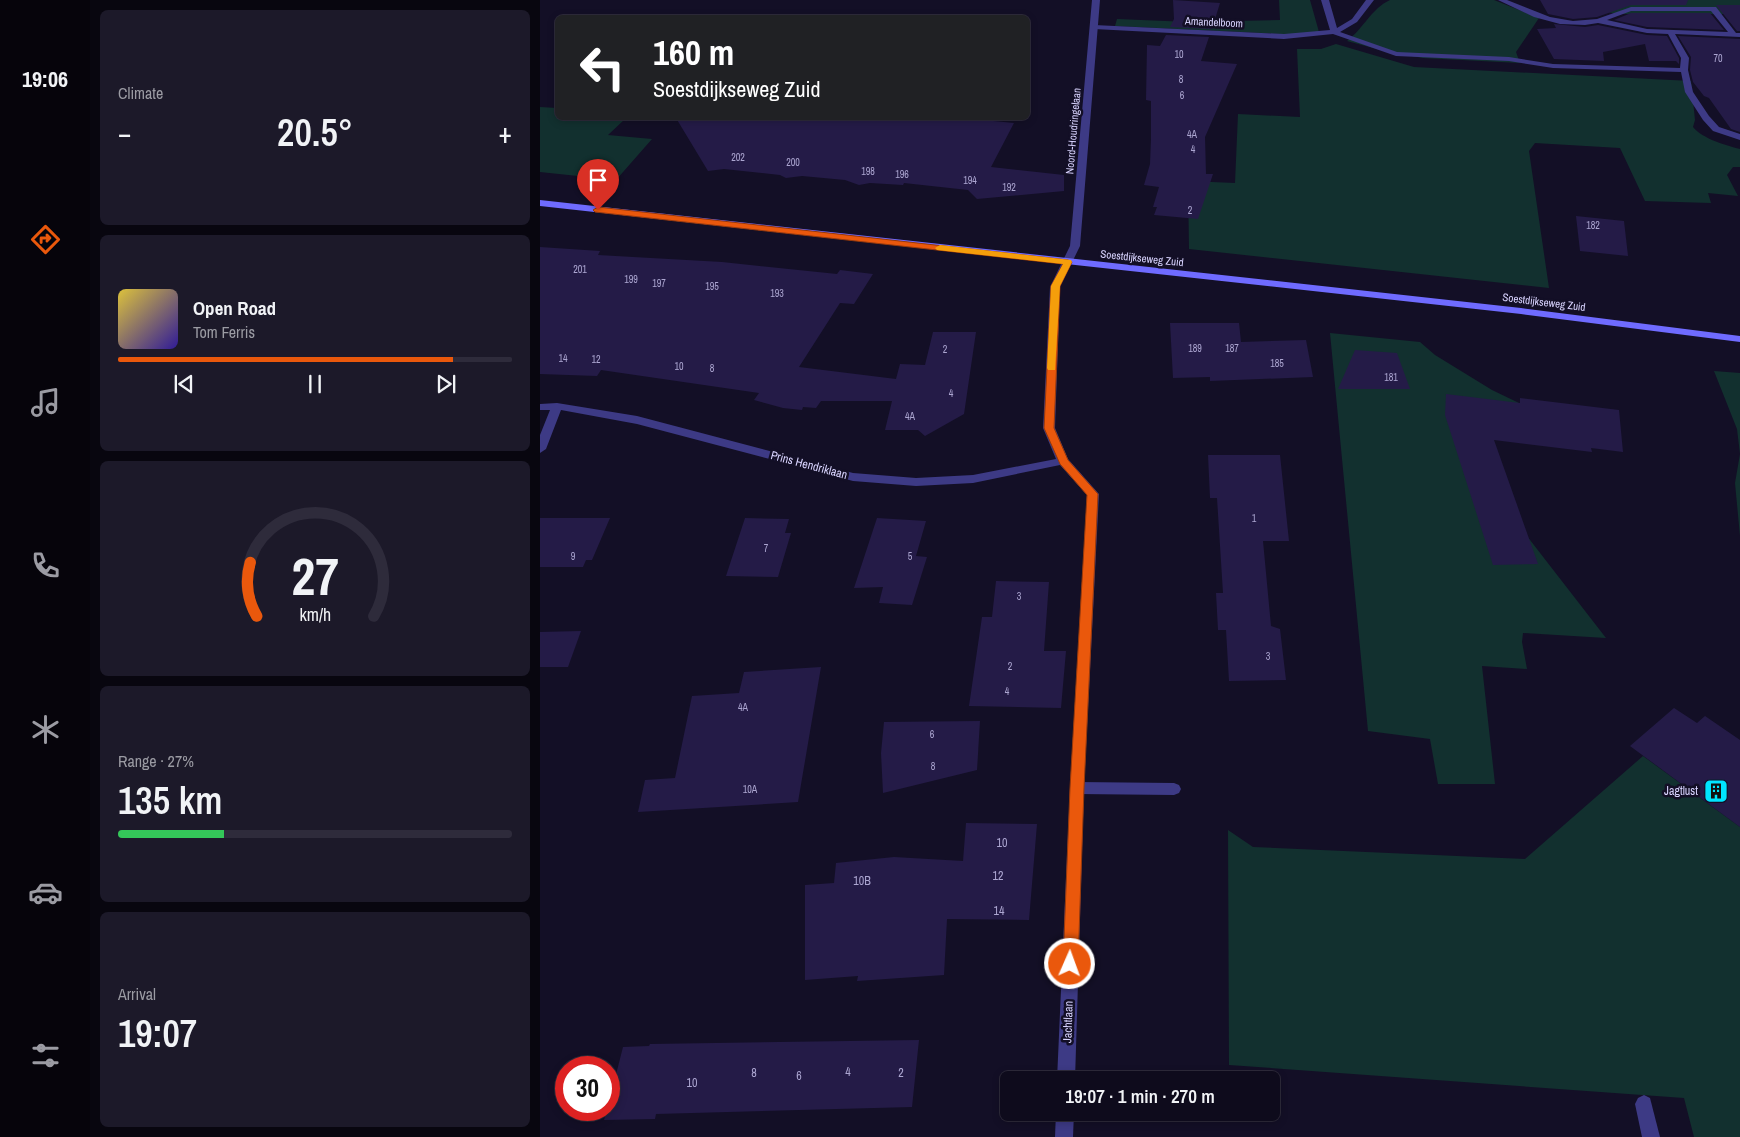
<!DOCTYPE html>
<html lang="en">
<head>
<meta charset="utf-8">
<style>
  body { margin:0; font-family:"Archivo Narrow",sans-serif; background:#1c1929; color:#f1f3f6; height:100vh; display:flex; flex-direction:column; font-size:19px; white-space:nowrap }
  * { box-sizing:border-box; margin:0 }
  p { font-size:16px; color:#9b9ba3 }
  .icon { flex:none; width:28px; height:28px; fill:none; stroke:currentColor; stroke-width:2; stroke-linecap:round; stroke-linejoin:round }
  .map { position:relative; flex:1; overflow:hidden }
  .details { display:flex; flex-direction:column; gap:10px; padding:10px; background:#08060f; width:450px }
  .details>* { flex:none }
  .top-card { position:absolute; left:15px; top:15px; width:475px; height:105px; border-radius:8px; box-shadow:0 2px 8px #0003,0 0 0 1px #2e2b3b; background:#202124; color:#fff; overflow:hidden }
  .speed { position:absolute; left:15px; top:1056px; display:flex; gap:10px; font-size:25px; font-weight:700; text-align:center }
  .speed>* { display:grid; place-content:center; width:65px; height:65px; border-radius:50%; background:#0e0b1c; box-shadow:0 2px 8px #0003,0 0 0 1px #2e2b3b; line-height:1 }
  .speed .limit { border:8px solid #d22; background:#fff; color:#111 }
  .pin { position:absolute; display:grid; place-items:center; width:42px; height:42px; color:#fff; margin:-51px -21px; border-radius:50% 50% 50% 0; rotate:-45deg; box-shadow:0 0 5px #0007 }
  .pin .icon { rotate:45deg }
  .me { position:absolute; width:55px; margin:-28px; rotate:2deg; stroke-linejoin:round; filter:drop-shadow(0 0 4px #0008) }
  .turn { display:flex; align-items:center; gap:18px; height:105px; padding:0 15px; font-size:22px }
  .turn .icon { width:65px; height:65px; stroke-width:2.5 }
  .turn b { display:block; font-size:35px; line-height:42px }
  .big { font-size:38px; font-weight:600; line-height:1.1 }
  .details .tile { flex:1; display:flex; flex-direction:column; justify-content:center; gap:8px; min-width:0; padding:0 18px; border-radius:8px; background:#1c1929 }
  .details .dial { align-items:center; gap:0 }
  .dial svg { height:130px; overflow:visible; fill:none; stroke:#2e2b3b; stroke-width:7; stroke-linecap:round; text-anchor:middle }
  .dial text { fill:#f1f3f6; stroke:none }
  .song { display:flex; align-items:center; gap:15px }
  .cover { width:60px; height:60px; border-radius:8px; background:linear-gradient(135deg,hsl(50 70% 55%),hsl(250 70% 35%)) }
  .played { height:5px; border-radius:2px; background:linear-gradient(90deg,#ea580c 85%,#2e2b3b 85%) }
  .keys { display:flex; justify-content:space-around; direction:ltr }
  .heat { display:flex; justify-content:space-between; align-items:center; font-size:28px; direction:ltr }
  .charge { height:8px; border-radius:4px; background:linear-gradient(90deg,#34c759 27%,#2e2b3b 0) }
  .trip { position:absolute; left:460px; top:1071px; width:280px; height:50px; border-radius:8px; background:#0e0b1c; box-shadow:0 2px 8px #0003,0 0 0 1px #2e2b3b; font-weight:600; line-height:50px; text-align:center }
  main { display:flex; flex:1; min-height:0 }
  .tab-bar { display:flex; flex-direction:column; width:90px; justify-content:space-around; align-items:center; background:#06040b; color:#9b9ba3 }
  .tab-bar .icon { width:35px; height:35px }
  .tab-bar .selected { color:#ea580c }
  .tab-bar b { font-size:22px; color:#f1f3f6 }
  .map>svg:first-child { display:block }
</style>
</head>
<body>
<main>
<nav class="tab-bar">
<b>19:06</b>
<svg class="icon selected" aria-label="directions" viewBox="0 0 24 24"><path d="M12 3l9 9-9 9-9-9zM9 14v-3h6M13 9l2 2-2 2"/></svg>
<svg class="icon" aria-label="music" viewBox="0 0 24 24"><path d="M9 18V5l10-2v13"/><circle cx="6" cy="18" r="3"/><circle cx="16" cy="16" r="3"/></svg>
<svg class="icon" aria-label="phone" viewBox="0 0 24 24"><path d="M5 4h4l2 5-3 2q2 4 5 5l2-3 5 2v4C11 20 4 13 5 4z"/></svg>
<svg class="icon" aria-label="climate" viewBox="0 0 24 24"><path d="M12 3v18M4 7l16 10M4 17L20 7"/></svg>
<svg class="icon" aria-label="car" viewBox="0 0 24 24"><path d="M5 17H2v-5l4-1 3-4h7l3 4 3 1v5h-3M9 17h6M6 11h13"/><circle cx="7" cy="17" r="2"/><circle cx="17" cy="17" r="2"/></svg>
<svg class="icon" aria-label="filters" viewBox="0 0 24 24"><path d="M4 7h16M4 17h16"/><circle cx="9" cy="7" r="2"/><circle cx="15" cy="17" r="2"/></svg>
</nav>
<section class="details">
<div class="tile"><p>Climate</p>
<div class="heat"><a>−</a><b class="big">20.5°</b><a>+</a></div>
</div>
<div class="tile">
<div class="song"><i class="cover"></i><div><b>Open Road</b><p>Tom Ferris</p></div></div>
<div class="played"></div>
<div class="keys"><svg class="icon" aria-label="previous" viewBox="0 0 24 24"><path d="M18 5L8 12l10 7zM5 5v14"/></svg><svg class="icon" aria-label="pause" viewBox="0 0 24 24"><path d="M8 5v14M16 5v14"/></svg><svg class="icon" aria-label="next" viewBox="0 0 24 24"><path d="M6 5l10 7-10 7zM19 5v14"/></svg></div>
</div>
<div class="tile dial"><svg viewBox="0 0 100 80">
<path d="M14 69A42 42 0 1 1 86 69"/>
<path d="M14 69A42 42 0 0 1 10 36" stroke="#ea580c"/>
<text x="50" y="56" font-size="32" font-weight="700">27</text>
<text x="50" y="72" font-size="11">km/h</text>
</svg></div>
<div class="tile"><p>Range · 27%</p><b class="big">135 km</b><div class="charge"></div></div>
<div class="tile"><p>Arrival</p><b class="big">19:07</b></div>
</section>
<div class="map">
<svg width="1200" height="1137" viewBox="0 0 1200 1137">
  <rect width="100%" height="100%" fill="#130f26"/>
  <g fill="#12302f">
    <path d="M739,0H770L779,32L763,35L575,26L577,19L649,22L740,20Z"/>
    <path d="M850,0H954L999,18L976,52L980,63L883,58L848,52L807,41C823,29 832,8 850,0Z"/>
    <path d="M1017,0H1200V25L1191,14H1076Z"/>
    <path d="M796,44L874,67L1151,81L1155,120L1153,127C1163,139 1185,145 1200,149V167H1193L1187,175L1198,196L1168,193L1171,203L1105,201L1080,148L995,143L989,151L1009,288L649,249L648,181L695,183L698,114L760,117L757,49H781Z"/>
    <path d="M0,107L17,108L18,118H86L68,135L112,139L76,180L0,172Z"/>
    <path d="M790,333L880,342L895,355L952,390L979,403L940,416L938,473L1066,638L983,633L982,642L987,669L942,666L955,784H898L890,739L828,731Z"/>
    <path d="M1174,371L1200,373V536L1195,483L1200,454L1197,429Z"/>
    <path d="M1103,756L1200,827V1137H1154L1144,1098L689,1065L688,830L713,847L985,859Z"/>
  </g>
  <g fill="#241b47">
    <path d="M633,0L680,3L672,29L630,27L634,19Z"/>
    <path d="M1000,0H1148L1146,5H1200V31H1197L1176,5H1091L1057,17L1033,19L1008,14Z"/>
    <path d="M1091,13H1170L1184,30L1107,27L1074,20Z"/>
    <path d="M1014,24L1045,27L1058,25L1107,35L1127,36L1139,58V64L1136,61H1109L1105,44L1063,52L1064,61L1014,59L997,29L1016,28Z"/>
    <path d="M626,35L669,37L661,61L697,64L665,137L666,174H673L658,219L614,215L617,207H613L619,187L604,185L610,164L611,139V101L606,100L607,45L620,46Z"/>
    <path d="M1138,36L1200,39V132L1191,129L1169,98L1164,96L1153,82L1150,70L1151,57Z"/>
    <path d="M136,118H423L474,123L451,167L524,175V191L437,199L428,190L364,183L363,185L330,183L319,185L305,180L262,176L246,178L240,175L184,169L168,171Z"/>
    <path d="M1036,216L1084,221L1088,256L1040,251Z"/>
    <path d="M0,247L60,251L58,255L182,262L297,274L300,270L333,274L314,304L300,303L259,367L356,379L360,364L385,365L393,332H436L424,414L385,436L378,430H345L352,401H281L276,408L263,407L262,410L243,408L214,400L219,393L61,370L57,376L0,374Z"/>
    <path d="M630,323H699L701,342L766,340L773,377L670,381V377L633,378Z"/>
    <path d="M815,350L857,353L870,389H798Z"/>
    <path d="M906,394L980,403V398L1079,410L1083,452L1051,448L1052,452L954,440L998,564L953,565L905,415Z"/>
    <path d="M668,455H740L749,541H723L731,626L740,629L746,680L689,681L686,630H678L676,593H683L677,498H670Z"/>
    <path d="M0,518H70L52,560H46L43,567H0Z"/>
    <path d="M205,518L249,519L245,533H251L238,577L186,576Z"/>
    <path d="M337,518L386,521L376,556L387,557L372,605L339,603L343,587L314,588Z"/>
    <path d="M456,581L509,582L504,651H526L521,708L429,706L442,617H452Z"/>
    <path d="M41,631L28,667H0V632Z"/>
    <path d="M281,667L258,802L98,812L105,780L135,778L152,696L199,693L204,672Z"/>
    <path d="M1134,708L1157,723L1165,716L1200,740V827L1090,746Z"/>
    <path d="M440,721L437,770L343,793L341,753L344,722Z"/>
    <path d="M426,823L497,824L489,920L407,919L404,975L317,981L318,976L265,980V885L294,883L296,863L354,857L423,861Z"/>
    <path d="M379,1040L372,1107L116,1114L115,1119L64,1120L67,1110H69V1102L83,1047L109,1046L110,1044Z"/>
  </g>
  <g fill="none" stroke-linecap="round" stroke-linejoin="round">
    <g fill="#3d3a85" fill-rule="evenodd">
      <path d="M781,0H789L797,28L812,19L826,0H834L817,22L800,32L857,52L969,57L1013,64L1140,68L1141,58L1128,34L1107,33L1058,23L1045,25L1020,24L994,17L958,0H967L1010,17L1033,21L1057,19L1091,7H1176L1196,33H1200V37L1135,34L1149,58L1148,70L1153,92L1169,116L1179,127L1200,134V140L1173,131L1163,120L1145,92L1141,72L1013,68L969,61L856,56L793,34L744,39L554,29L550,27L554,25L744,34L790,30ZM1091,11H1171L1188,32L1107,29L1067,20Z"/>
      <path d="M537,782L634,783L639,785L641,789L639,793L634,795L537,794L532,792L530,788L532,784Z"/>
    </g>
    <g fill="#3d3a85" fill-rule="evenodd">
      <path d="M552,0H560L540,246L520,287L515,428L528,459L559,494L544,788L535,1080H517L530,788L547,495L520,465L433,483L376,486L313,481L97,424L21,410L6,449L0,453V435L10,410H0V404L17,403L97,416L313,473L376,478L433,475L516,459L503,428L510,287L530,246Z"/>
      <path d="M1104,1095L1110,1098L1120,1137H1102L1095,1104L1098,1098Z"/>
      <path d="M516,1112H534L533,1137H515Z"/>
    </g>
    <path fill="#6f6bff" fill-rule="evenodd" d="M0,200L981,308L1200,336V342L981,314L0,206Z"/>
  </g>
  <path fill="#ea580c" stroke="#983908" d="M58,207L528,260L532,262L520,286L514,428L528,460L558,494L544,788L538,964L536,969L530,971L525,969L523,964L530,788L547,495L520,464L504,428L511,286L523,264L55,212L53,210Z"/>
  <path fill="#f59e0b" d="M400,245L531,260L532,262L520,286L515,370H508L507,368L511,286L523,264L397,250L395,248Z"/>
  <defs>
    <g id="building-square" transform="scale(1.25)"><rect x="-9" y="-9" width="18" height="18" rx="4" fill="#00e5ff" stroke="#130f26"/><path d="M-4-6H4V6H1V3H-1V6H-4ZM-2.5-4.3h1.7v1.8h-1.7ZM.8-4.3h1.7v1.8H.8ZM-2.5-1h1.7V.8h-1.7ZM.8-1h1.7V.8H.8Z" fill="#111"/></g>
  </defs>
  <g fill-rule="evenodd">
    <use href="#building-square" x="1176" y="791"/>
  </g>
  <g text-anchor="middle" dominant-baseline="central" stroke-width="5" stroke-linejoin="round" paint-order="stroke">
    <g font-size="10" fill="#aca6d1">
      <text x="639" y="54">10</text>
      <text x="1178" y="58">70</text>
      <text x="641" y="79">8</text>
      <text x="642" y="95">6</text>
      <text x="652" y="134">4A</text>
      <text x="653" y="149">4</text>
      <text x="198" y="157">202</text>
      <text x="253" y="162">200</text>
      <text x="328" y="171">198</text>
      <text x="362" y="174">196</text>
      <text x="430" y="180">194</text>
      <text x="469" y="187">192</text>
      <text x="650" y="210">2</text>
      <text x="1053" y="225">182</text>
      <text x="40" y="269">201</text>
      <text x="91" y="279">199</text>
      <text x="119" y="283">197</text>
      <text x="172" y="286">195</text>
      <text x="237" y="293">193</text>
      <text x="655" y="348">189</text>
      <text x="692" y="348">187</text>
      <text x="405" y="349">2</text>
      <text x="23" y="358">14</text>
      <text x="56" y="359">12</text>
      <text x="737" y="363">185</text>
      <text x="139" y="366">10</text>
      <text x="172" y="368">8</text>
      <text x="851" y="377">181</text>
      <text x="411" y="393">4</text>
      <text x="370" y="416">4A</text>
      <text x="714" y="518">1</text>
      <text x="226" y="548">7</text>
      <text x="33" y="556">9</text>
      <text x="370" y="556">5</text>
      <text x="479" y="596">3</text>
      <text x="728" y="656">3</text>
      <text x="470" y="666">2</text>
      <text x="467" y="691">4</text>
      <text x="203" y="707">4A</text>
      <text x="392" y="734">6</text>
      <text x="393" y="766">8</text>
      <text x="210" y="789">10A</text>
    </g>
    <g font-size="11" fill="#d9d4ff" stroke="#130f26">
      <text transform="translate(674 22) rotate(3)">Amandelboom</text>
      <text transform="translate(533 131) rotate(-85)">Noord-Houdringelaan</text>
      <text transform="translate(602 258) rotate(6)">Soestdijkseweg Zuid</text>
      <text transform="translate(1004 302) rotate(7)">Soestdijkseweg Zuid</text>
    </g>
    <g font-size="12" fill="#d9d4ff" stroke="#130f26">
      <text transform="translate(269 465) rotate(15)">Prins Hendriklaan</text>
      <text transform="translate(528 1022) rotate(-88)">Jachtlaan</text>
    </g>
    <g font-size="12" fill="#d9d4ff" stroke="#130f26" text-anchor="end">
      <text x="1158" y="791">Jagtlust</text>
    </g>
    <g font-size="12" fill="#aca6d1">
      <text x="462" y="843">10</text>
      <text x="458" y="876">12</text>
      <text x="322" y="881">10B</text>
      <text x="459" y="911">14</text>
      <text x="308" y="1072">4</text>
      <text x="214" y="1073">8</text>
      <text x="361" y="1073">2</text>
      <text x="259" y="1076">6</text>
      <text x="152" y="1083">10</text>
    </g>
  </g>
</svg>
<div class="speed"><div class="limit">30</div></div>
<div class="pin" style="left:58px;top:210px;background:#d93025"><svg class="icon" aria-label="arrive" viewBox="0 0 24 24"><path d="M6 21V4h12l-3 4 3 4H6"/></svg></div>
<svg class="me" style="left:530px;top:964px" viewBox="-20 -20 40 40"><circle r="17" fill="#ea580c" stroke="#fff" stroke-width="3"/><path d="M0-11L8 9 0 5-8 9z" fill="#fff"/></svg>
<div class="trip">19:07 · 1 min · 270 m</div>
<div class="top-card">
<div class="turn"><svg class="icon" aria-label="left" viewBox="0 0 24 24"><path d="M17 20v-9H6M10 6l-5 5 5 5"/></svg><div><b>160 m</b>Soestdijkseweg Zuid</div></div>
</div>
</div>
</main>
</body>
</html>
